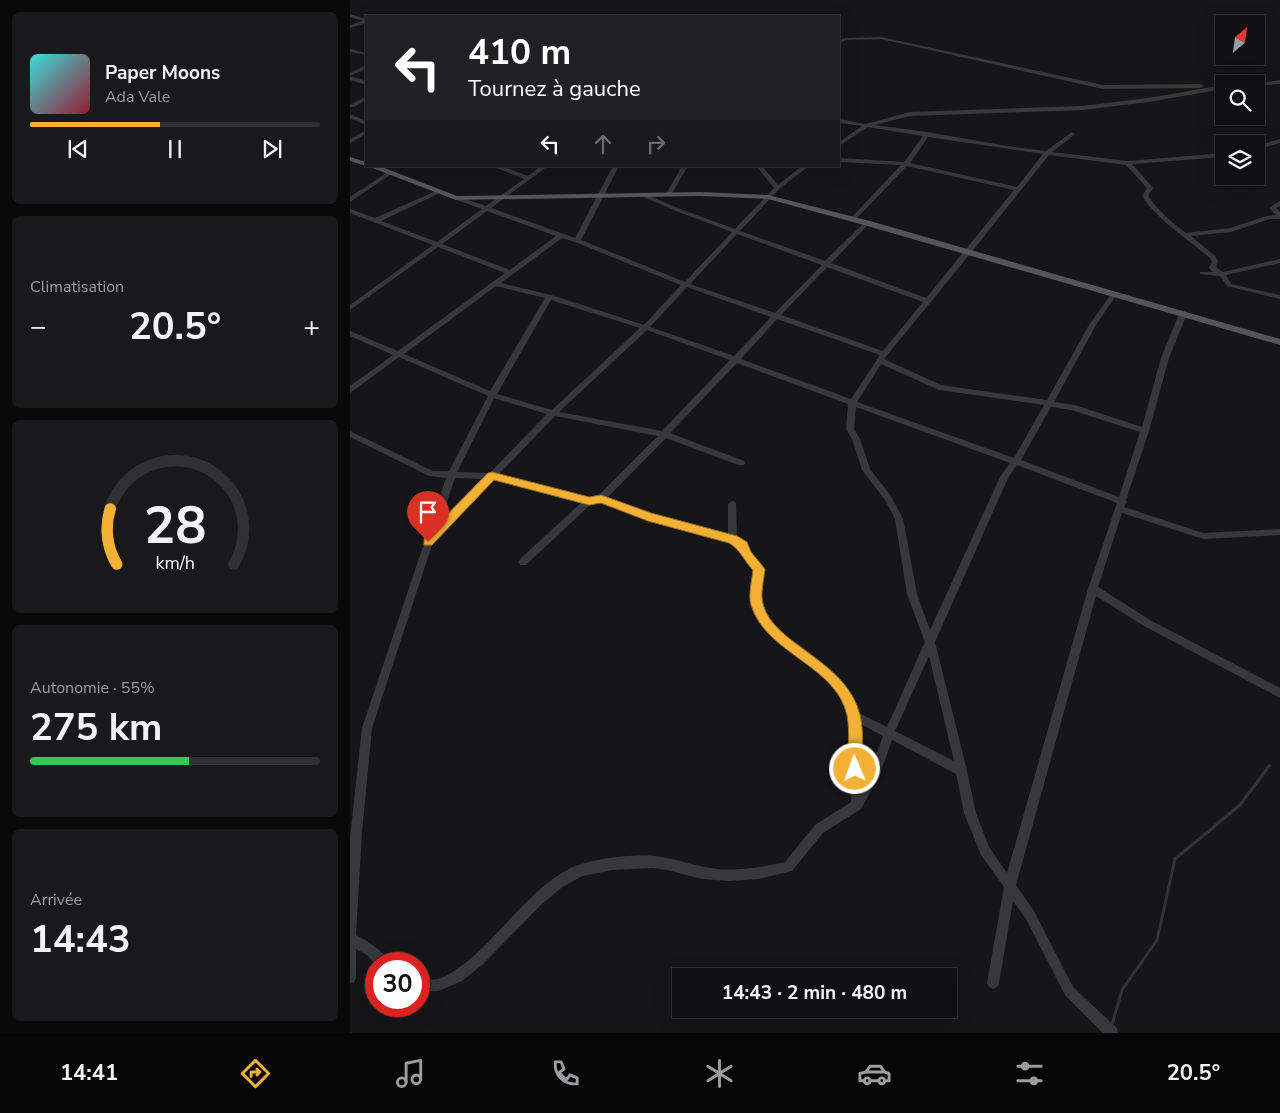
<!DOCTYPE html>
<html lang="fr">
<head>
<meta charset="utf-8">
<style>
  body { margin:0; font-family:"Nunito Sans",sans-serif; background:#19191b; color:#f1f3f6; height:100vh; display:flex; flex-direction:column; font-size:19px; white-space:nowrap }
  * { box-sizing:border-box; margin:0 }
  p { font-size:16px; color:#9c9d9f }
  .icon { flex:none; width:28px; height:28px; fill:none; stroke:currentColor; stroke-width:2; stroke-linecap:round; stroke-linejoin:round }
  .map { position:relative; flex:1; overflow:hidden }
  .sheet { display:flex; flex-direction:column; gap:12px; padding:12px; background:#09090a; width:350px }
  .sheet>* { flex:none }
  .guide { position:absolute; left:15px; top:15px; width:475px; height:152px; border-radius:0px; box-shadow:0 5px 20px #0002,0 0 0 1px #303032; background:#202124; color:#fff; overflow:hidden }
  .needle { width:32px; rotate:29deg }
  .tools { position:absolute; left:865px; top:15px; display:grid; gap:10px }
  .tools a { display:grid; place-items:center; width:50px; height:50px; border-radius:0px; background:#101012; box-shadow:0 5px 20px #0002,0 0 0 1px #303032; font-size:25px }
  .speed { position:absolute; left:15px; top:952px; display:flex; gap:10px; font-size:25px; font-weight:700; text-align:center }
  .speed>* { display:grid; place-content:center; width:65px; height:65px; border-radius:50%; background:#101012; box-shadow:0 5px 20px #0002,0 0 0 1px #303032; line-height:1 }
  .speed .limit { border:8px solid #d22; background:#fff; color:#111 }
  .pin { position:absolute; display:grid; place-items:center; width:42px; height:42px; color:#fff; margin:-51px -21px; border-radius:50% 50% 50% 0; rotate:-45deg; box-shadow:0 0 5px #0007 }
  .pin .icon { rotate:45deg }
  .me { position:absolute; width:55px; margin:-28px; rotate:358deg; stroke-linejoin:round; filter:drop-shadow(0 0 4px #0008) }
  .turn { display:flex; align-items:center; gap:18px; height:105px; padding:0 20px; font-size:22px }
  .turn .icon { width:65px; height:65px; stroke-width:2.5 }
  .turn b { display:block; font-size:35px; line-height:42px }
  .lanes { display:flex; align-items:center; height:48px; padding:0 20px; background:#0003; justify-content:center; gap:25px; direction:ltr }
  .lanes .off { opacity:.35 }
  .big { font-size:38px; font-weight:700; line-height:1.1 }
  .sheet .widget { flex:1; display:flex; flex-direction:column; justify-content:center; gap:8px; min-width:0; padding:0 18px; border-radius:8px; background:#19191b }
  .sheet .dial { align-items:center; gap:0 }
  .dial svg { height:130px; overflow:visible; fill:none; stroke:#303032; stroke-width:7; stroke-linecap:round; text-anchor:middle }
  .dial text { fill:#f1f3f6; stroke:none }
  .song { display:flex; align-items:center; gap:15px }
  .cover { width:60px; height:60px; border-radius:8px; background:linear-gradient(135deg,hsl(180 70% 55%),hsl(350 70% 35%)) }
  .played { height:5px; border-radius:2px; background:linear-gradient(90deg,#f2b134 45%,#303032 45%) }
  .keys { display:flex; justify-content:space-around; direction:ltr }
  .heat { display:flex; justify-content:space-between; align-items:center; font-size:28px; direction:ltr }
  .charge { height:8px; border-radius:4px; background:linear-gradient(90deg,#34c759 55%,#303032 0) }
  .trip { position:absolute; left:322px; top:968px; width:285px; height:50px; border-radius:0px; background:#101012; box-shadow:0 5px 20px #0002,0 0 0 1px #303032; font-weight:700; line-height:50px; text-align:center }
  .menu { display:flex; height:80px; justify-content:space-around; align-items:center; background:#060607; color:#9c9d9f }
  .menu .icon { width:35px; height:35px }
  .menu .on { color:#f2b134 }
  .menu b { font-size:22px; color:#f1f3f6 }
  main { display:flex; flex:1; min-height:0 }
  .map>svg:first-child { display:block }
</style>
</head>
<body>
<main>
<section class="sheet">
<div class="widget">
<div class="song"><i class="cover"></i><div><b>Paper Moons</b><p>Ada Vale</p></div></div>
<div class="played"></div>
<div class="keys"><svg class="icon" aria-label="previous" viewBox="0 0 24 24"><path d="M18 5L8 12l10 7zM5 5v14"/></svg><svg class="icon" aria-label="pause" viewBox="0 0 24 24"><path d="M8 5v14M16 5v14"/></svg><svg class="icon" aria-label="next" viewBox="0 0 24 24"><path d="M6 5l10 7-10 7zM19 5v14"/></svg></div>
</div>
<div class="widget"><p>Climatisation</p>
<div class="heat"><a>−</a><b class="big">20.5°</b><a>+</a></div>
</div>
<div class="widget dial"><svg viewBox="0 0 100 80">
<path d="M14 69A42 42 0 1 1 86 69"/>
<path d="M14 69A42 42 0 0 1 10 35" stroke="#f2b134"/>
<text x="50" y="56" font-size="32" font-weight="700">28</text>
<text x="50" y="72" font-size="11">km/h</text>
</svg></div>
<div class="widget"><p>Autonomie · 55%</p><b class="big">275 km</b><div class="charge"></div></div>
<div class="widget"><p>Arrivée</p><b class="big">14:43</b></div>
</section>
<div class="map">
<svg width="930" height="1033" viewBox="0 0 930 1033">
  <rect width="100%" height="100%" fill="#161618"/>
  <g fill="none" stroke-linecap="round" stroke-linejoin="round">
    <path stroke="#2c353c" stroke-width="3" d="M762,1025L772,990L807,940L825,859L890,805L919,766"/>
    <g fill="#37383d" fill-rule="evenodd">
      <path d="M0,14L16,19V23L0,28V25L13,21L0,17Z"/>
      <path d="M531,37L753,85L851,84L854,86L851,88L753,89L531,39L496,40L489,44V41L495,38Z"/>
      <path d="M0,49L16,53V55L0,52Z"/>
      <path d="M16,65V69L0,76L16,81V85L0,80V73Z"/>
      <path d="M930,80V84L906,86V84H904Z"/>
      <path d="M874,85V89L798,102L733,110L560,116L524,125L577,132L657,146L696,151L722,132L725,134L724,135L702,152L778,161L874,153V157L782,164L803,188L798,196C809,211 821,222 836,233L880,228L917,216L926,215L919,208L930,201V206L926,208L930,212V219H920L881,232L841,236L865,256L868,262L866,267L873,272L930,259V263L876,275L881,284L930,295V299L877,286L870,276L850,274V272H863L859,268L862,262L860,258L816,223L800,207L792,196L797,188L776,165L699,155L620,254L534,359L591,385L697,400L739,325L762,293H766L767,294L746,325L704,402L725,405L792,427L811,358L829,314L830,312H836L837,314L819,358L799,431L776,500L777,502L774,507L853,533L930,529V535L853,539L772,513L748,587L800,620L930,688V698L794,626L746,596L666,885L684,911L723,987L767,1028L768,1033H753L715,995L676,919L663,901L649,983L647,987L643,989L639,987L637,983L654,887L631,855L614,813L606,774L542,740L530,774L511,809L473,833L442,871L409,879L379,881L352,879L317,870L303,868L263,870L232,876L211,888L192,904L132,965L112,981L88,991H69V979C75,979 82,980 88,979C97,977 106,969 114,964C149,937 182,886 221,868C244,858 287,853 311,857C330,860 348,867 367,869C390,871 413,867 435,862L465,825L501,802L498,715L489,696L472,675L444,651L423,638L413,626L401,603L404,570L384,544L380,542L299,520L251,502L241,504L176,565H170L168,562L170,559L232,502L144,480L83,542L22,728L12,832L6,935C18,942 34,950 40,964H26V965L17,955L6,949V978L4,982L0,984V838L12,728L96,478L79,476L0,437V431L83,471H99L138,396L49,357L0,393V386L43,355L0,336V331L48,351L155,273L88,247L0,310V305L83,245L0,213V209L25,218L86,191H90V193L31,221L87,242L132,209L104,199V197H108L136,206L174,179L142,166H151L178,176L191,166H198L141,208L225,238L263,166H269L231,240L335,282L382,232L326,211L289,195V193H293L330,209L385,229L424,188L406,166H412L428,185L452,166H459L429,189L390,231L475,261L515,222H519V224L481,263L576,298L664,190L557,166L505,220H501V218L551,165L489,162V158L554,162L573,136L518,127L489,146V142L512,126L489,123V119L516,124L560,112L733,106L798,98ZM578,137L693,154L667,187L560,163ZM137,211L206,236L160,270L92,244ZM387,234L472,265L425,313L340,284ZM212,238L225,242L331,285L294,325L201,295L151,283ZM477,267L573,302L533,351L431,315ZM146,286L195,298L140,391L54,354ZM337,287L421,317L384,356L300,327ZM201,300L290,328L202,410L147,394ZM427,319L530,355L501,399L391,359ZM297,330L380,360L312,431L209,412ZM387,363L498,404L496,429L502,439L512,470L535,500L545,519L557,594L575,642L537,727L507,712L497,690L480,669L450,645L429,632L419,620L411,603L414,569L397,546L387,537L386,504L385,502L382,501L378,504V534L301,514L257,498L316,438L388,465H394L395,463L394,461L320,433ZM531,364L589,390L694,405L664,458L507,402ZM144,398L197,414L140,473L107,472ZM506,407L660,463L650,477L580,630L567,594L553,519L541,496L520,469L510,439L504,429ZM701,407L721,410L790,432L769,497L671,460ZM205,416L308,436L248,496L239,498L148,475ZM667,465L767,503L738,589L657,873L639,847L626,813L617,771L585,642L658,478ZM105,478L134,479L89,525ZM579,656L604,761L545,731ZM509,723L533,736L521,768L512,786Z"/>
      <path d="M16,96V100L4,107H0V105Z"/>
      <path d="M0,114L16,121V125L0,118Z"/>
      <path d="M16,130V134L0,143V139Z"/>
      <path d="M930,139V143L906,150V146Z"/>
      <path d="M332,166H338L321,195H317L316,194Z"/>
      <path d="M38,172L43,173L0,202V197Z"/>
    </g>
    <g fill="#53555c" fill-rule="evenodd">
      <path d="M0,157L16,162V166L0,161Z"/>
      <path d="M17,166H29L107,196L350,192L418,195L520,221L930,339V345L514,225L418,199L350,196L106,200Z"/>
    </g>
  </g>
  <path fill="#f2b134" stroke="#9d7322" d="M142,472L239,497L251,495L301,513L387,536L397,542L401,552L415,569C414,579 410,594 413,604C423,645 497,660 510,715C514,731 512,752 512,769L510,773L505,775L500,773L498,769C498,752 500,732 497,715C486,665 416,654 401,605C398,595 402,580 403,570C394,561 390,549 379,543L298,521L251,503L239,505L144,480L82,545H74V538L138,473Z"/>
</svg>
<div class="tools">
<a><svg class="needle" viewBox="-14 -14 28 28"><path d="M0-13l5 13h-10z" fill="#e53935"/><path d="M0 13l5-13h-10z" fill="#9c9d9f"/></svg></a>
<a><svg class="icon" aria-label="search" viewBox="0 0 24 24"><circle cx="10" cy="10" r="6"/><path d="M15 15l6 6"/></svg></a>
<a><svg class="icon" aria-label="layers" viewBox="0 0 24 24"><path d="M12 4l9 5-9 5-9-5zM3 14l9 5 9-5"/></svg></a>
</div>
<div class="speed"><div class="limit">30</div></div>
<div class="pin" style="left:78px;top:542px;background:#d93025"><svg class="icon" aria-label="arrive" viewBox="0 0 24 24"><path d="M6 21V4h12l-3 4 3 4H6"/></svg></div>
<svg class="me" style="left:505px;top:769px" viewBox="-20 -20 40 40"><circle r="17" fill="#f2b134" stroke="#fff" stroke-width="3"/><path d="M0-11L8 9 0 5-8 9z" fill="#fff"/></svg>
<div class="trip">14:43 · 2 min · 480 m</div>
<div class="guide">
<div class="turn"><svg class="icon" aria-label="left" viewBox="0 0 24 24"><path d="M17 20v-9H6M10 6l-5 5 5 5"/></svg><div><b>410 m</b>Tournez à gauche</div></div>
<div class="lanes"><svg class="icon" aria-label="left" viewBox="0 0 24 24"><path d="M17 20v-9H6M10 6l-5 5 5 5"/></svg><svg class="icon off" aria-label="ahead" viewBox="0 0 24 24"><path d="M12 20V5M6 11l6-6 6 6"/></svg><svg class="icon off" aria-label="right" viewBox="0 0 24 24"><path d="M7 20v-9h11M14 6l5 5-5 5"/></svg></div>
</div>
</div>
</main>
<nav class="menu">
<b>14:41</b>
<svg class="icon on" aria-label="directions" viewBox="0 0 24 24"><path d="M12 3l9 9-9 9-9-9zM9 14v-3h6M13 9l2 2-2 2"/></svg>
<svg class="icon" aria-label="music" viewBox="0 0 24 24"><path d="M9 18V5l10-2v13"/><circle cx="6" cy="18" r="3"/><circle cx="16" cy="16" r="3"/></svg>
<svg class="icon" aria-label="phone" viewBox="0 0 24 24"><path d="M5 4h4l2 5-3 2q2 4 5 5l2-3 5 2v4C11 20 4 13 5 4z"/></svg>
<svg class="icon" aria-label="climate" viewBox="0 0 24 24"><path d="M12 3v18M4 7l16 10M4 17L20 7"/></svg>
<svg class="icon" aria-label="car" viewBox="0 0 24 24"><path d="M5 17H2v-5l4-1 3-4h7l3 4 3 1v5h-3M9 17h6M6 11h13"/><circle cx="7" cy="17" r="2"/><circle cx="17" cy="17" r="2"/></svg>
<svg class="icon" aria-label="filters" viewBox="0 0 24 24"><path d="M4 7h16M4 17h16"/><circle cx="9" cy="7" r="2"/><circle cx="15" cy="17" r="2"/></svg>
<b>20.5°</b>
</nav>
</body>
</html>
